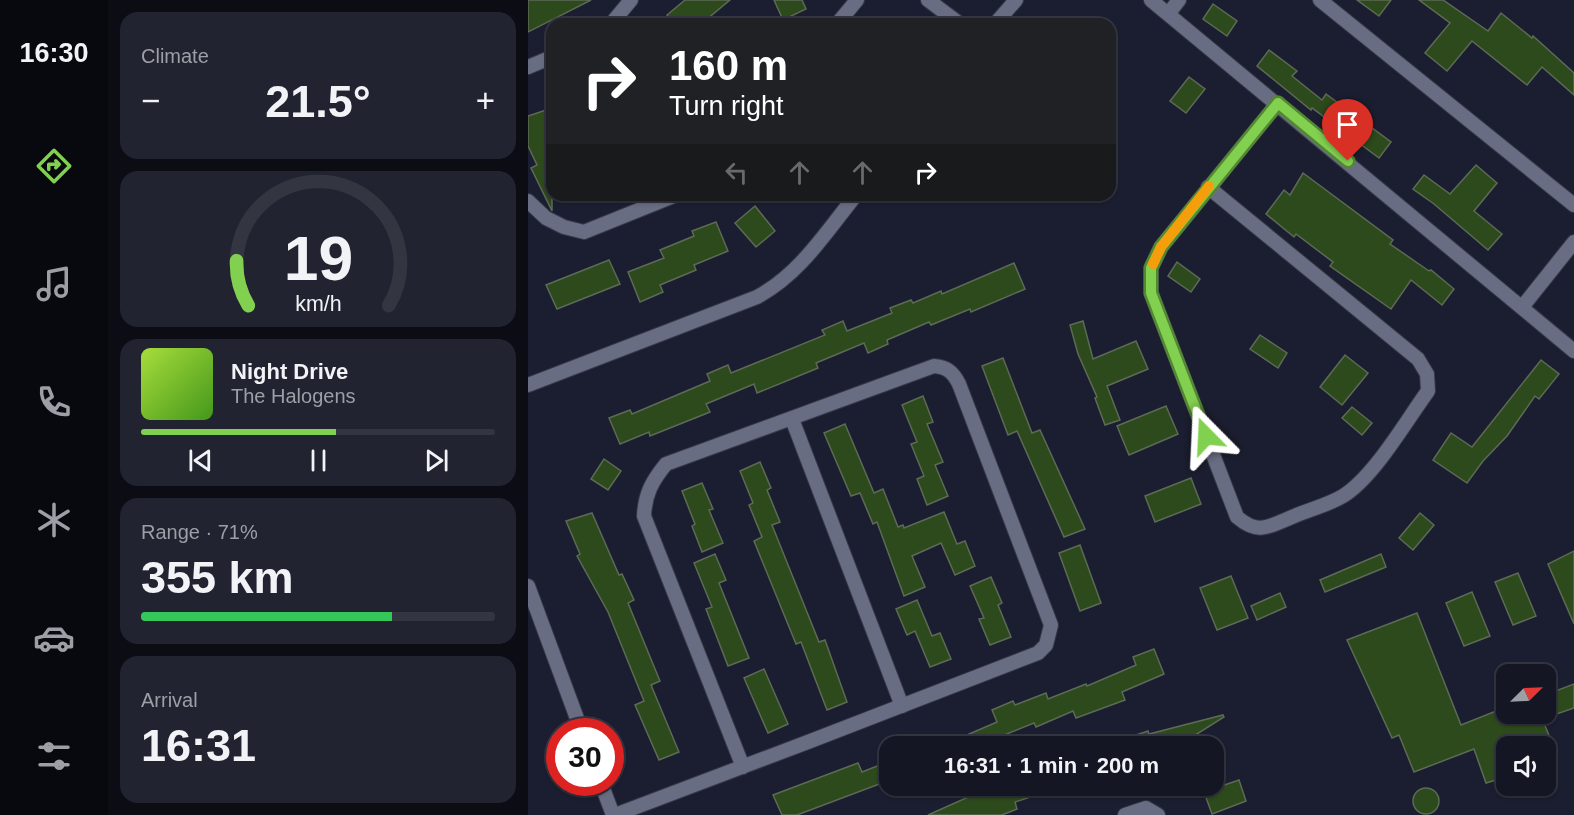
<!DOCTYPE html>
<html lang="en">
<head>
<meta charset="utf-8">
<style>
  body { margin:0; font-family:Arial,sans-serif; background:#212331; color:#f1f3f6; height:100vh; display:flex; flex-direction:column; font-size:22px; white-space:nowrap }
  * { box-sizing:border-box; margin:0 }
  p { font-size:20px; color:#9d9fa6 }
  .icon { flex:none; width:33px; height:33px; fill:none; stroke:currentColor; stroke-width:2; stroke-linecap:round; stroke-linejoin:round }
  .map { position:relative; flex:1; overflow:hidden }
  .panel { display:flex; flex-direction:column; gap:12px; padding:12px; background:#0b0c14; width:420px }
  .panel>* { flex:none }
  .hud { position:absolute; left:18px; top:18px; width:570px; height:183px; border-radius:18px; box-shadow:0 2px 4px #0004,0 0 0 2px #333541; background:#202124; color:#fff; overflow:hidden }
  .needle { width:39px; rotate:66deg }
  .tools { position:absolute; left:968px; top:664px; display:grid; gap:12px }
  .tools a { display:grid; place-items:center; width:60px; height:60px; border-radius:12px; background:#141624; box-shadow:0 2px 4px #0004,0 0 0 2px #333541; font-size:30px }
  .speed { position:absolute; left:18px; top:718px; display:flex; gap:12px; font-size:30px; font-weight:700; text-align:center }
  .speed>* { display:grid; place-content:center; width:78px; height:78px; border-radius:50%; background:#141624; box-shadow:0 2px 4px #0004,0 0 0 2px #333541; line-height:1 }
  .speed .limit { border:9px solid #d22; background:#fff; color:#111 }
  .pin { position:absolute; display:grid; place-items:center; width:51px; height:51px; color:#fff; margin:-62px -26px; border-radius:50% 50% 50% 0; rotate:-45deg; box-shadow:0 0 6px #0007 }
  .pin .icon { rotate:45deg }
  .me { position:absolute; width:66px; margin:-33px; rotate:339deg; stroke-linejoin:round; filter:drop-shadow(0 0 4px #0008) }
  .turn { display:flex; align-items:center; gap:21px; height:126px; padding:0 24px; font-size:27px }
  .turn .icon { width:78px; height:78px; stroke-width:2.5 }
  .turn b { display:block; font-size:42px; line-height:51px }
  .lanes { display:flex; align-items:center; height:57px; padding:0 24px; background:#0003; justify-content:center; gap:30px; direction:ltr }
  .lanes .off { opacity:.35 }
  .big { font-size:45px; font-weight:800; line-height:1.1 }
  .panel .tile { flex:1; display:flex; flex-direction:column; justify-content:center; gap:9px; min-width:0; padding:0 21px; border-radius:18px; background:#212331 }
  .panel .dial { align-items:center; gap:0 }
  .dial svg { height:156px; overflow:visible; fill:none; stroke:#333541; stroke-width:7; stroke-linecap:round; text-anchor:middle }
  .dial text { fill:#f1f3f6; stroke:none }
  .song { display:flex; align-items:center; gap:18px }
  .cover { width:72px; height:72px; border-radius:9px; background:linear-gradient(135deg,hsl(80 70% 55%),hsl(100 70% 35%)) }
  .played { height:6px; border-radius:3px; background:linear-gradient(90deg,#82d04f 55%,#333541 55%) }
  .keys { display:flex; justify-content:space-around; direction:ltr }
  .heat { display:flex; justify-content:space-between; align-items:center; font-size:33px; direction:ltr }
  .charge { height:9px; border-radius:4px; background:linear-gradient(90deg,#34c759 71%,#333541 0) }
  .trip { position:absolute; left:351px; top:736px; width:345px; height:60px; border-radius:18px; background:#141624; box-shadow:0 2px 4px #0004,0 0 0 2px #333541; font-weight:800; line-height:60px; text-align:center }
  main { display:flex; flex:1; min-height:0 }
  .tabs { display:flex; flex-direction:column; width:108px; justify-content:space-around; align-items:center; background:#08090e; color:#9d9fa6 }
  .tabs .icon { width:42px; height:42px }
  .tabs .current { color:#82d04f }
  .tabs b { font-size:27px; color:#f1f3f6 }
  .map>svg:first-child { display:block }
</style>
</head>
<body>
<main>
<nav class="tabs">
<b>16:30</b>
<svg class="icon current" aria-label="directions" viewBox="0 0 24 24"><path d="M12 3l9 9-9 9-9-9zM9 14v-3h6M13 9l2 2-2 2"/></svg>
<svg class="icon" aria-label="music" viewBox="0 0 24 24"><path d="M9 18V5l10-2v13"/><circle cx="6" cy="18" r="3"/><circle cx="16" cy="16" r="3"/></svg>
<svg class="icon" aria-label="phone" viewBox="0 0 24 24"><path d="M5 4h4l2 5-3 2q2 4 5 5l2-3 5 2v4C11 20 4 13 5 4z"/></svg>
<svg class="icon" aria-label="climate" viewBox="0 0 24 24"><path d="M12 3v18M4 7l16 10M4 17L20 7"/></svg>
<svg class="icon" aria-label="car" viewBox="0 0 24 24"><path d="M5 17H2v-5l4-1 3-4h7l3 4 3 1v5h-3M9 17h6M6 11h13"/><circle cx="7" cy="17" r="2"/><circle cx="17" cy="17" r="2"/></svg>
<svg class="icon" aria-label="filters" viewBox="0 0 24 24"><path d="M4 7h16M4 17h16"/><circle cx="9" cy="7" r="2"/><circle cx="15" cy="17" r="2"/></svg>
</nav>
<section class="panel">
<div class="tile"><p>Climate</p>
<div class="heat"><a>−</a><b class="big">21.5°</b><a>+</a></div>
</div>
<div class="tile dial"><svg viewBox="0 0 100 80">
<path d="M14 69A42 42 0 1 1 86 69"/>
<path d="M14 69A42 42 0 0 1 8 46" stroke="#82d04f"/>
<text x="50" y="56" font-size="32" font-weight="700">19</text>
<text x="50" y="72" font-size="11">km/h</text>
</svg></div>
<div class="tile">
<div class="song"><i class="cover"></i><div><b>Night Drive</b><p>The Halogens</p></div></div>
<div class="played"></div>
<div class="keys"><svg class="icon" aria-label="previous" viewBox="0 0 24 24"><path d="M18 5L8 12l10 7zM5 5v14"/></svg><svg class="icon" aria-label="pause" viewBox="0 0 24 24"><path d="M8 5v14M16 5v14"/></svg><svg class="icon" aria-label="next" viewBox="0 0 24 24"><path d="M6 5l10 7-10 7zM19 5v14"/></svg></div>
</div>
<div class="tile"><p>Range · 71%</p><b class="big">355 km</b><div class="charge"></div></div>
<div class="tile"><p>Arrival</p><b class="big">16:31</b></div>
</section>
<div class="map">
<svg width="1046" height="815" viewBox="0 0 1046 815">
  <rect width="100%" height="100%" fill="#1b1e30"/>
  <g fill="#2d4a1c" stroke="#5c6a56" stroke-width="1.5">
    <path d="M0,0H63L0,32Z"/>
    <path d="M157,0H202L173,24H147L139,15Z"/>
    <path d="M246,0H274L278,9L255,20Z"/>
    <path d="M829,0H863L851,16Z"/>
    <path d="M891,0H915L960,31L973,13L1004,38L1005,36L1046,73V95L1014,67L999,85L944,41L919,71L897,53L922,23Z"/>
    <path d="M685,4L709,21L699,36L675,19Z"/>
    <path d="M741,50L769,71L764,76L794,100L798,94L863,142L851,158L784,108L783,110L729,66Z"/>
    <path d="M661,77L677,89L658,113L642,101Z"/>
    <path d="M24,108V211L3,168L9,165L0,146V116Z"/>
    <path d="M948,165L969,183L946,211L974,234L960,250L906,204L885,189L896,175L922,194Z"/>
    <path d="M775,173L865,240L862,244L901,271L903,270L926,289L914,305L883,280L863,309L802,266L805,262L768,234L766,237L738,214L756,190L762,195Z"/>
    <path d="M227,206L247,231L228,247L207,223Z"/>
    <path d="M188,222L200,251L166,265L168,270L132,285L135,292L112,302L100,272L136,258L132,250L166,236L164,231Z"/>
    <path d="M81,260L92,284L29,309L18,285Z"/>
    <path d="M649,262L672,279L663,292L640,276Z"/>
    <path d="M486,263L497,289L443,312L442,309L403,325L401,322L359,340L360,344L340,353L336,343L288,363L290,368L229,393L226,384L178,404L182,412L122,436L121,432L92,444L81,418L102,410L104,414L182,381L179,374L200,365L203,373L297,335L294,330L315,321L319,331L364,313L362,308L383,300L385,303L413,291L414,294Z"/>
    <path d="M555,321L565,359L608,341L620,369L579,386L592,420L577,425L567,398L569,397L550,354L542,325Z"/>
    <path d="M732,335L759,353L750,368L722,349Z"/>
    <path d="M817,355L840,373L814,405L792,387Z"/>
    <path d="M475,358L504,433L512,430L557,529L536,537L489,431L480,435L454,366Z"/>
    <path d="M1013,360L1031,374L1011,399L1007,396L979,436L955,461L939,483L905,460L923,433L944,447Z"/>
    <path d="M395,396L405,422L399,424L415,462L407,465L420,496L399,505L389,479L396,476L383,444L389,442L374,405Z"/>
    <path d="M638,406L650,434L601,455L589,426Z"/>
    <path d="M824,407L844,423L834,435L814,418Z"/>
    <path d="M317,424L346,493L355,489L370,527L375,525L376,528L416,512L429,544L437,541L447,566L427,575L413,543L384,556L397,587L376,596L349,522L345,524L332,493L323,496L296,433Z"/>
    <path d="M76,459L93,471L80,490L63,479Z"/>
    <path d="M232,462L243,488L239,490L252,522L244,525L291,642L297,640L319,702L299,710L273,642L268,644L226,541L234,537L221,505L225,503L212,471Z"/>
    <path d="M663,478L673,504L627,522L617,496Z"/>
    <path d="M174,483L185,509L181,510L195,543L174,552L164,526L167,524L154,491Z"/>
    <path d="M64,513L91,575L94,574L106,600L100,603L132,681L123,685L151,752L131,760L107,705L116,701L80,612L49,556L52,554L38,521Z"/>
    <path d="M892,513L906,525L885,550L871,538Z"/>
    <path d="M552,545L573,603L552,611L531,553Z"/>
    <path d="M1046,551V624L1020,564Z"/>
    <path d="M187,554L198,580L191,583L221,658L200,666L178,609L184,607L166,563Z"/>
    <path d="M853,554L858,567L797,592L792,580Z"/>
    <path d="M990,573L1008,616L985,625L967,582Z"/>
    <path d="M703,576L720,618L689,630L672,588Z"/>
    <path d="M463,577L474,603L470,605L483,637L462,645L451,619L456,618L442,586Z"/>
    <path d="M944,592L962,636L936,646L918,603Z"/>
    <path d="M752,593L758,607L729,620L723,606Z"/>
    <path d="M389,600L404,636L412,633L423,659L402,667L387,631L379,635L368,609Z"/>
    <path d="M889,613L933,725L978,707V714H1012L1026,747H978V777L958,783L946,749L886,772L871,735L864,738L819,640Z"/>
    <path d="M626,649L636,674L594,692L597,700L548,718L545,711L508,727L506,723L454,744L455,747H411L469,722L464,710L485,701L487,705L518,693L520,699L558,684L559,686L608,665L605,657Z"/>
    <path d="M236,669L260,724L240,733L216,678Z"/>
    <path d="M1046,684V708L1017,718V695Z"/>
    <path d="M695,715L696,717L664,737L670,747H650L649,738L626,747H584L587,742L620,731L621,734Z"/>
    <path d="M362,761V780L269,815H254L245,795L330,763L334,772Z"/>
    <path d="M711,780L718,801L684,814L676,792Z"/>
    <path d="M465,786H527V789L487,802L489,809L474,815H400Z"/>
    <circle cx="898" cy="801" r="13"/>
  </g>
  <g fill="none" stroke-linecap="round" stroke-linejoin="round">
    <g stroke="#363847" stroke-width="16">
      <g id="street">
        <path d="M400,0L432,24"/>
        <path d="M623,0L1046,351"/>
        <path d="M792,0L1046,205"/>
        <path d="M641,13L651,0"/>
        <path d="M83,24L103,0"/>
        <path d="M309,24L329,0"/>
        <path d="M467,24L488,0"/>
        <path d="M0,67L24,57"/>
        <path d="M680,187L890,359L899,374L900,391C878,421 846,477 815,496C800,505 780,510 764,517C740,527 730,535 709,517L623,293V268L633,247L750,103"/>
        <path d="M0,201L18,218L36,227L56,232L148,195"/>
        <path d="M995,306L1046,242"/>
        <path d="M0,385L229,297C272,274 298,232 328,195"/>
        <path d="M264,419L374,706"/>
        <path d="M0,586L54,732"/>
        <path d="M73,783L85,815"/>
        <path d="M87,815C228,762 370,708 510,653L518,645L523,625L431,384C425,372 419,367 406,366L138,464C124,481 117,494 116,516L215,767"/>
        <path d="M597,815L618,808L630,815"/>
      </g>
    </g>
    <use href="#street" stroke="#696d83" stroke-width="14"/>
  </g>
  <g fill="none" stroke-linecap="round" stroke-linejoin="round">
    <g stroke="#548733" stroke-width="15">
      <path id="route" d="M678,436L623,293V268L633,247L750,103L820,161"/>
    </g>
    <use href="#route" stroke="#82d04f" stroke-width="10"/>
    <path stroke="#f59e0b" stroke-width="10" d="M625,264L633,247L681,186"/>
  </g>
</svg>
<div class="tools">
<a><svg class="needle" viewBox="-14 -14 28 28"><path d="M0-13l5 13h-10z" fill="#e53935"/><path d="M0 13l5-13h-10z" fill="#9d9fa6"/></svg></a>
<a><svg class="icon" aria-label="sound" viewBox="0 0 24 24"><path d="M4 9h4l5-4v14l-5-4H4zM17 9q2 3 0 6"/></svg></a>
</div>
<div class="speed"><div class="limit">30</div></div>
<div class="pin" style="left:820px;top:161px;background:#d93025"><svg class="icon" aria-label="arrive" viewBox="0 0 24 24"><path d="M6 21V4h12l-3 4 3 4H6"/></svg></div>
<svg class="me" style="left:678px;top:436px" viewBox="-20 -20 40 40"><path d="M0-17L14 15 0 8-14 15z" fill="#82d04f" stroke="#fff" stroke-width="4"/></svg>
<div class="trip">16:31 · 1 min · 200 m</div>
<div class="hud">
<div class="turn"><svg class="icon" aria-label="right" viewBox="0 0 24 24"><path d="M7 20v-9h11M14 6l5 5-5 5"/></svg><div><b>160 m</b>Turn right</div></div>
<div class="lanes"><svg class="icon off" aria-label="left" viewBox="0 0 24 24"><path d="M17 20v-9H6M10 6l-5 5 5 5"/></svg><svg class="icon off" aria-label="ahead" viewBox="0 0 24 24"><path d="M12 20V5M6 11l6-6 6 6"/></svg><svg class="icon off" aria-label="ahead" viewBox="0 0 24 24"><path d="M12 20V5M6 11l6-6 6 6"/></svg><svg class="icon" aria-label="right" viewBox="0 0 24 24"><path d="M7 20v-9h11M14 6l5 5-5 5"/></svg></div>
</div>
</div>
</main>
</body>
</html>
